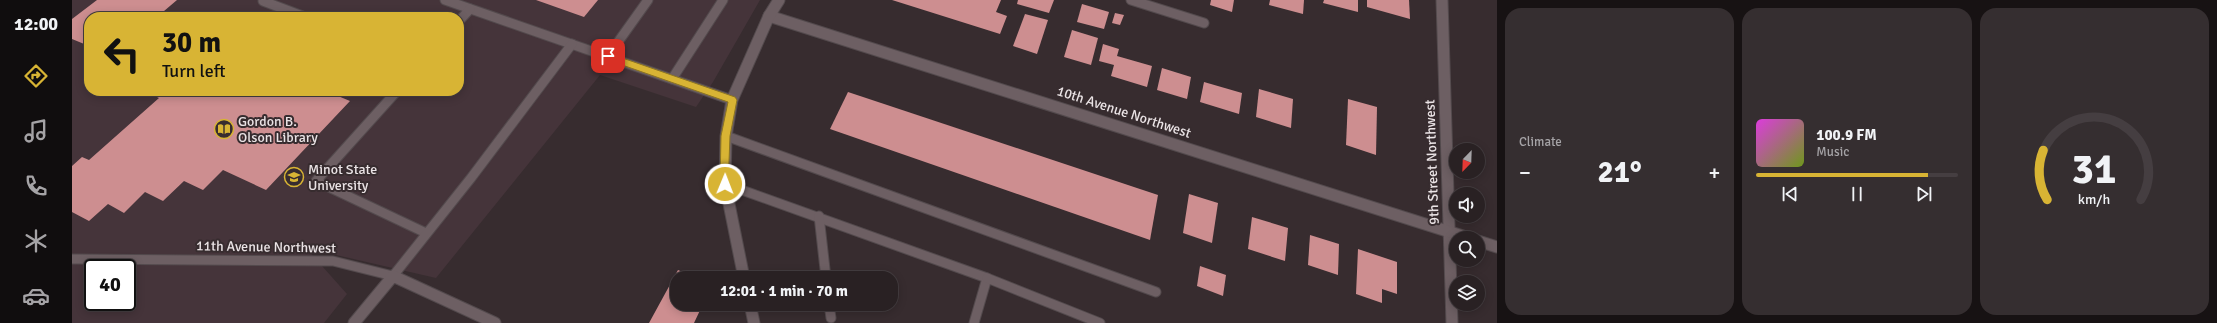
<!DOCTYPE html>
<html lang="en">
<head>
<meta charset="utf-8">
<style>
  body { margin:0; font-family:Signika,sans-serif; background:#352e30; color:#f1f3f6; height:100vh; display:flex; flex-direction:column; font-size:15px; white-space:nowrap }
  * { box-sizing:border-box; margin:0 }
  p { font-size:13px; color:#a5a3a6 }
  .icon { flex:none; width:22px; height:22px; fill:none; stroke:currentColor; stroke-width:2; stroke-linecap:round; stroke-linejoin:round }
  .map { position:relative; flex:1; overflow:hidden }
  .sheet { display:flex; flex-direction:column; gap:8px; padding:8px; background:#171213; width:720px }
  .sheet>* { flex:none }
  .banner { position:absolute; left:12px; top:12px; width:380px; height:84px; border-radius:16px; box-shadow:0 2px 10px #0003,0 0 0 1px #453e41; background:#d8b434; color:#111; overflow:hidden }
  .needle { width:26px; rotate:203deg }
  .tools { position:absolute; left:1377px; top:143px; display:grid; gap:8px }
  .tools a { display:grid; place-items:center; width:36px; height:36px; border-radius:50%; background:#292123; box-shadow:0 2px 10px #0003,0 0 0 1px #453e41; font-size:20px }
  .speed { position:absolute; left:12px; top:259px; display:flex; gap:8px; font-size:20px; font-weight:700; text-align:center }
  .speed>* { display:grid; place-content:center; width:52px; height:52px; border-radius:50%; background:#292123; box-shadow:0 2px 10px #0003,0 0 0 1px #453e41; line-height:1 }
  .speed .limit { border:2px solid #111; border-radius:6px; background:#fff; color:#111 }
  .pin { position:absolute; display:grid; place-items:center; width:34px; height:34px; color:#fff; margin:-17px; border-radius:8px; box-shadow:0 2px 6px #0006 }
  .me { position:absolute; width:44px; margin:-22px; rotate:1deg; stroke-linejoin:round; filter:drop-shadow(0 0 3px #0008) }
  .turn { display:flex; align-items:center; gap:14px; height:84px; padding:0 12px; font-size:18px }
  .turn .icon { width:52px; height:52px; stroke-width:2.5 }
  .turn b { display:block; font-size:28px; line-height:34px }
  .big { font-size:30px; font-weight:700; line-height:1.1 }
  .sheet .widget { flex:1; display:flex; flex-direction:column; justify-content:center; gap:6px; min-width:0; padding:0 14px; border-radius:16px; background:#352e30 }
  .sheet .dial { align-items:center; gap:0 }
  .dial svg { height:104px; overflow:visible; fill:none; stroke:#453e41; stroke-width:7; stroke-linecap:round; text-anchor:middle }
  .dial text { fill:#f1f3f6; stroke:none }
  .song { display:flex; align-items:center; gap:12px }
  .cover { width:48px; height:48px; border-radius:6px; background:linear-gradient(135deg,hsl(300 70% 55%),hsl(80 70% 35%)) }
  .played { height:4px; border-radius:2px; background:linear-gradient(90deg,#d8b434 85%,#453e41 85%) }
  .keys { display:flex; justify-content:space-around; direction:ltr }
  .heat { display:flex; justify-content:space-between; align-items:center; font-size:22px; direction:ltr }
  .sheet .tiles { flex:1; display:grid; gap:8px; grid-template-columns:repeat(3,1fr) }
  .trip { position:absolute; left:598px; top:271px; width:228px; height:40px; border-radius:16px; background:#292123; box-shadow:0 2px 10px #0003,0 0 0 1px #453e41; font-weight:700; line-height:40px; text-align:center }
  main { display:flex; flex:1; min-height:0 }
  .tabs { display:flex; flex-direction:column; width:72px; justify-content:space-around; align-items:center; background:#100d0e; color:#a5a3a6 }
  .tabs .icon { width:28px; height:28px }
  .tabs .selected { color:#d8b434 }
  .tabs b { font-size:18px; color:#f1f3f6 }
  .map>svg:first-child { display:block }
</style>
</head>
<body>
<main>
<nav class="tabs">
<b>12:00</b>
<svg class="icon selected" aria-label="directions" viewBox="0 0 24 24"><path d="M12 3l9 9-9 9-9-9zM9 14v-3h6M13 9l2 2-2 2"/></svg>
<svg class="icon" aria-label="music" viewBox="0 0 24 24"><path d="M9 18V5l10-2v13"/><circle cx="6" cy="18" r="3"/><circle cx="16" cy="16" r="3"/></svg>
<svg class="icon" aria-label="phone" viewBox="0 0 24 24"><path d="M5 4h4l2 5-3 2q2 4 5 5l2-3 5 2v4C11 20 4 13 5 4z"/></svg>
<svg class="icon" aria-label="climate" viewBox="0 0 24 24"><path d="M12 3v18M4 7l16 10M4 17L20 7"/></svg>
<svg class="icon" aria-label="car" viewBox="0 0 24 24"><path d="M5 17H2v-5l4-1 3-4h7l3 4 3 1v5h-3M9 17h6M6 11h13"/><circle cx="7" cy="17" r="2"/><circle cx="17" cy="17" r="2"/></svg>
</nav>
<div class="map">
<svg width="1425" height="323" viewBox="0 0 1425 323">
  <rect width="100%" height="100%" fill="#372c2f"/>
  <path fill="#45343a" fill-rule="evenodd" d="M0,0H688L641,82L624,107L528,75L364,278L234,248L275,294L252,323H0ZM17,17H387V91H17ZM21,268H55V302H21Z"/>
  <g fill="#cd8e90">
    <path d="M25,0H105L85,17H17V46L0,39V19Z"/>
    <path d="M464,0H526L512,17Z"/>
    <path d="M820,0H929L924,12L935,16L928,34Z"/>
    <path d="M946,0H982L977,13L945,4Z"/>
    <path d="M1139,0H1162L1160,12L1138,5Z"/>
    <path d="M1198,0H1232L1231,14L1197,5Z"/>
    <path d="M1252,0H1286V12L1251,3Z"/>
    <path d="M1295,0H1337L1338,19L1295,7Z"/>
    <path d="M1010,4L1037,12L1032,29L1005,22Z"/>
    <path d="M1043,13L1052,15L1048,25L1040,23Z"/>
    <path d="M953,14L976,20L965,54L941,46Z"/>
    <path d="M1000,30L1026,38L1019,65L992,57Z"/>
    <path d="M1031,44L1047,49L1045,56L1080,66L1075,87L1039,76L1042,65L1027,61Z"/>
    <path d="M1090,68L1119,77L1115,99L1085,90Z"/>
    <path d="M1132,82L1170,93L1167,114L1128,102Z"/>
    <path d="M1187,89L1221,99L1219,128L1184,117Z"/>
    <path d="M73,91H254L278,101L194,190L151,170L131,190L112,181L91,201L73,192L52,213L36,204L17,221L0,212V166L10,157L17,160L87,98Z"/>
    <path d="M776,92L1086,195L1078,240L758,129Z"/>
    <path d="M1276,99L1305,107L1304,155L1274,145Z"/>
    <path d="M1117,194L1146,203L1140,243L1111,233Z"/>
    <path d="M1180,217L1216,228L1213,261L1176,249Z"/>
    <path d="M1238,235L1267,244L1266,275L1236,265Z"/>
    <path d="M1286,249L1325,262V294L1310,289V303L1284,294Z"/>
    <path d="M1128,266L1154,275L1151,296L1125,286Z"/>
    <path d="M606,270L625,278H605V304H631L622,323H577Z"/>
  </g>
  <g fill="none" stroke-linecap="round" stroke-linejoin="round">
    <g stroke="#534a4d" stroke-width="11">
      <g id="service">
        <path d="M193,0L191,1L233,17"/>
        <path d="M373,0L660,100"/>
        <path d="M1059,0L1132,23"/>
        <path d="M387,21L398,9"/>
        <path d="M536,56L576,0"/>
        <path d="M600,79L651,0"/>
        <path d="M325,91L244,181L354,233"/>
        <path d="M654,136L1084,292"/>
        <path d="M653,184L915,278L902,323"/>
        <path d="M747,216L754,278"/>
        <path d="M0,259L261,261L321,276L399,178L500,44"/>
        <path d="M915,278L1028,323"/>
        <path d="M757,304L759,318"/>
      </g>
    </g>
    <g stroke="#534a4d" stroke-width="13">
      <g id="minor">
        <path d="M1370,0L1380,323"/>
        <path d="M697,16L1397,238"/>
        <path d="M1406,241L1425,247"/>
        <path d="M282,323L321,276L423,323"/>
      </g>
    </g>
    <g stroke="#534a4d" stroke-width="13">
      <g id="tertiary">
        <path d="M672,278L653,184L654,136L660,100L697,16L707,0"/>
        <path d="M678,304L682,323"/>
      </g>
    </g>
    <use href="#service" stroke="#6d5f63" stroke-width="9"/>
    <use href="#minor" stroke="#6d5f63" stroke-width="11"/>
    <use href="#tertiary" stroke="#6d5f63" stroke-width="11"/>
  </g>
  <path fill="#d8b434" stroke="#8c7522" d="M536,53L663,97L665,100L658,136L656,187H650L648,184L649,136L656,102L533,59L532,56Z"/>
  <defs>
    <g id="library-ring" transform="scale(1)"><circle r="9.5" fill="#372c2f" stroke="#d8b434" stroke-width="1.5"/><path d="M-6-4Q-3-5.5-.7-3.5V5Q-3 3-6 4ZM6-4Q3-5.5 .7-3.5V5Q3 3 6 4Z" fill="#d8b434"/></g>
    <g id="university-ring" transform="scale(1)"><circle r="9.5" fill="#372c2f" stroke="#d8b434" stroke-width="1.5"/><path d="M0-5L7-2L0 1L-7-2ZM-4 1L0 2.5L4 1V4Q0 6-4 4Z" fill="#d8b434"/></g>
  </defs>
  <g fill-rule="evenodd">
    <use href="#library-ring" x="152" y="129"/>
    <use href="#university-ring" x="222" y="177"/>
  </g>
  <g text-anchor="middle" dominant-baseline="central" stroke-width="4" stroke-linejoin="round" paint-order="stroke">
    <g font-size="14" fill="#ebe4e6" stroke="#372c2f">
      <text transform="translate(1052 112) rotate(18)">10th Avenue Northwest</text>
      <text transform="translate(1360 162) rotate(-92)">9th Street Northwest</text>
      <text transform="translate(194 247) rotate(1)">11th Avenue Northwest</text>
    </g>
    <g font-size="14" fill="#ebe4e6" stroke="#372c2f" text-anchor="start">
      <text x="166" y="121">Gordon B.<tspan x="166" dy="16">Olson Library</tspan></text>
      <text x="236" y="169">Minot State<tspan x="236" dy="16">University</tspan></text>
    </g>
  </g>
</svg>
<div class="tools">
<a><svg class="needle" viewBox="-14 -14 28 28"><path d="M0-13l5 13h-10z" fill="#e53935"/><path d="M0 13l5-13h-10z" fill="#a5a3a6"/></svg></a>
<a><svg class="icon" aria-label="sound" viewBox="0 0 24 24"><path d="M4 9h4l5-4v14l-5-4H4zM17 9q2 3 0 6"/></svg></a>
<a><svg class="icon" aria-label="search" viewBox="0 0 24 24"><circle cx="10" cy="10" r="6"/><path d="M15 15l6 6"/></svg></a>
<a><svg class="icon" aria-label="layers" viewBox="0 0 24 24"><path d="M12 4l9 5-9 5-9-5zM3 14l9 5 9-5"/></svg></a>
</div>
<div class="speed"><div class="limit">40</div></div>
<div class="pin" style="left:536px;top:56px;background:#d93025"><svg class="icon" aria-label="arrive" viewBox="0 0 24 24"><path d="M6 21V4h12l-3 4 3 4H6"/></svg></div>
<svg class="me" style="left:653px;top:184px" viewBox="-20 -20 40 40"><circle r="17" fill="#d8b434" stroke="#fff" stroke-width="3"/><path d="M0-11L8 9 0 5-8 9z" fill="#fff"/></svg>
<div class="trip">12:01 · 1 min · 70 m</div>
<div class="banner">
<div class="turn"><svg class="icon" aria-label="left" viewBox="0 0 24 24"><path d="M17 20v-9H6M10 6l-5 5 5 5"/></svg><div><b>30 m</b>Turn left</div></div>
</div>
</div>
<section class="sheet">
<div class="tiles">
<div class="widget"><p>Climate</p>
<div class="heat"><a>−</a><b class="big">21°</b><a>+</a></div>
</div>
<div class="widget">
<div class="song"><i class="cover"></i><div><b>100.9 FM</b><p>Music</p></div></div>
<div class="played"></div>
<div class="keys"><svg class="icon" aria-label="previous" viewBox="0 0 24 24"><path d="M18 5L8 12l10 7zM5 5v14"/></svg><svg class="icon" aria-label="pause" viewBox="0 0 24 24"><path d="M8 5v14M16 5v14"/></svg><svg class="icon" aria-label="next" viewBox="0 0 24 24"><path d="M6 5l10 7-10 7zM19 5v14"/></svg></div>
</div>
<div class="widget dial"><svg viewBox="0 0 100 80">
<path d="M14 69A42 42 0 1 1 86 69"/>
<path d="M14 69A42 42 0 0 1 11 31" stroke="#d8b434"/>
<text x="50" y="56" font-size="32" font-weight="700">31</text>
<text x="50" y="72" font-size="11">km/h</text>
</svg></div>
</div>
</section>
</main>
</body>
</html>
